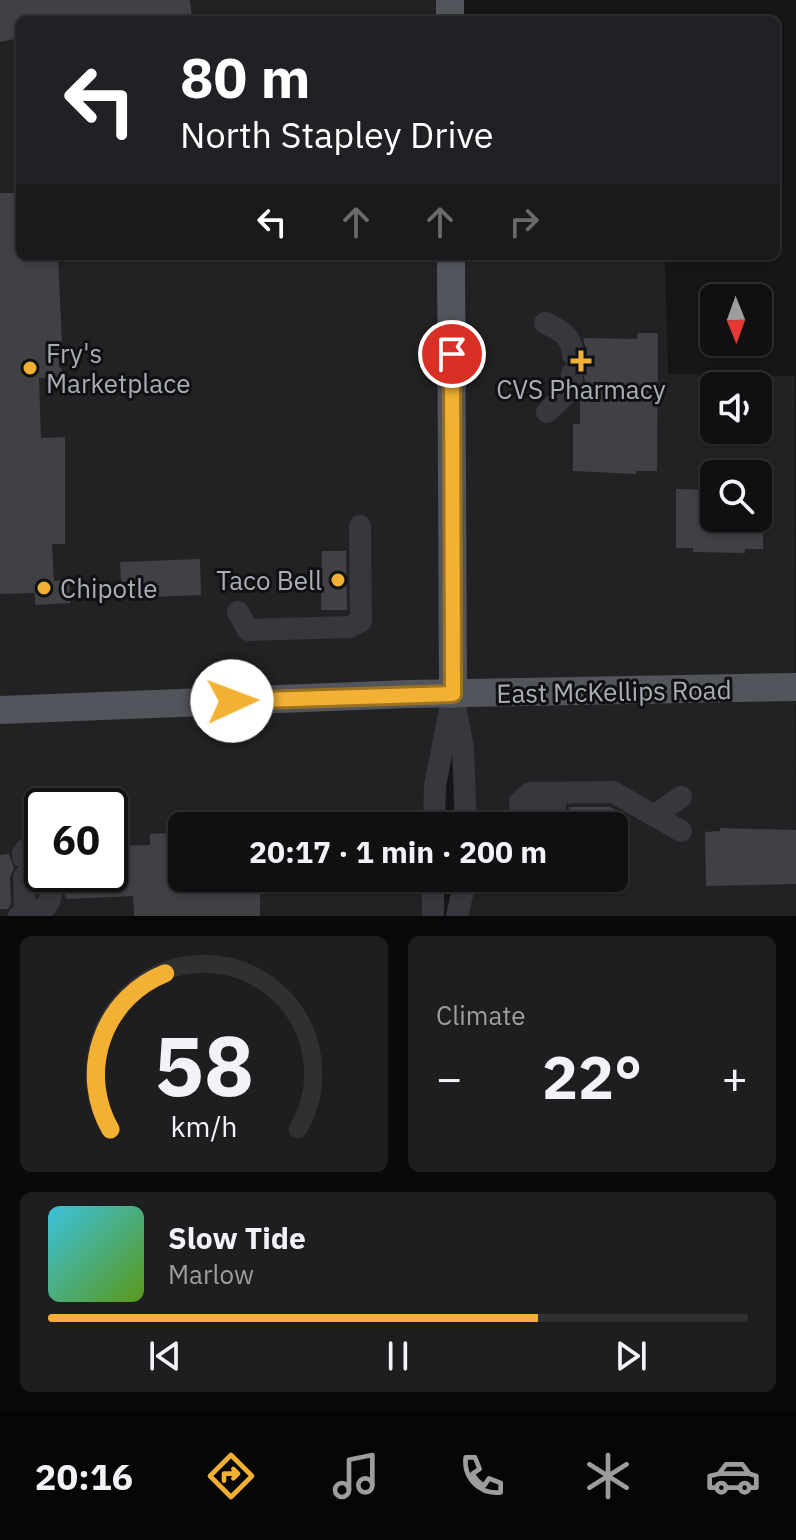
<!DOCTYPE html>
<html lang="en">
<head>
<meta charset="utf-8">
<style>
  body { margin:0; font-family:"IBM Plex Sans",sans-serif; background:#1e1e20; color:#f1f3f6; height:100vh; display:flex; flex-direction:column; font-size:30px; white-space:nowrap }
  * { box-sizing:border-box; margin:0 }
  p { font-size:26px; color:#9c9d9f }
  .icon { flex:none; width:44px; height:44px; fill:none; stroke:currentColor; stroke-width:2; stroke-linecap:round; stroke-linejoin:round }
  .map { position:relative; height:916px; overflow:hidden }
  .side { display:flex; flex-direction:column; gap:20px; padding:20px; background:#09090a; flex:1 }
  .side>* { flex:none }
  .banner { position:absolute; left:16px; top:16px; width:764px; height:244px; border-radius:12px; box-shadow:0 2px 6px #0004,0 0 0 2px #303032; background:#202124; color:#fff; overflow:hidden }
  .needle { width:52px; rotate:179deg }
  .tools { position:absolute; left:700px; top:284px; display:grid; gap:16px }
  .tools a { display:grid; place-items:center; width:72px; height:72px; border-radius:12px; background:#101012; box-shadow:0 2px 6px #0004,0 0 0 2px #303032; font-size:40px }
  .speed { position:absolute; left:24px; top:788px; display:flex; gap:16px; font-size:40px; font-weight:700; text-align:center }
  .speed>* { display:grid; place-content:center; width:104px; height:104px; border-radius:50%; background:#101012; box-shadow:0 2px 6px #0004,0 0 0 2px #303032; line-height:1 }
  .speed .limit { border:4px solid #111; border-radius:12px; background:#fff; color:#111 }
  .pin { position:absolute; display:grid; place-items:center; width:68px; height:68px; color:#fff; margin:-34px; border:4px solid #fff; border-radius:50%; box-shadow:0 2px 8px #0007 }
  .me { position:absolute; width:88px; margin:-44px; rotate:88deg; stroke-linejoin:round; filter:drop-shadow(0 0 6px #0008) }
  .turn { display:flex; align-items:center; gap:28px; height:168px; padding:0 32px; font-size:36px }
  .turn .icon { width:104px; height:104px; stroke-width:2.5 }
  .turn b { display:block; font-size:56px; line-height:68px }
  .lanes { display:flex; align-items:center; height:76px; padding:0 32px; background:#0003; justify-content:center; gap:40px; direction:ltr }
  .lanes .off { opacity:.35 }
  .big { font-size:60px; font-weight:700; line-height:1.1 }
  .side .widget { flex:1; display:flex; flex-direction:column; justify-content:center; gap:12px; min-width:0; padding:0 28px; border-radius:12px; background:#1e1e20 }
  .side .dial { align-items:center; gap:0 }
  .dial svg { height:208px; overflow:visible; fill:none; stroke:#303032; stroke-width:7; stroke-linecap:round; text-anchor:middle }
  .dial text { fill:#f1f3f6; stroke:none }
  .song { display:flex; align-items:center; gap:24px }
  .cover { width:96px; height:96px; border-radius:12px; background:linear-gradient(135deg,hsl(190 70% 55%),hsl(90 70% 35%)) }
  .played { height:8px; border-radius:4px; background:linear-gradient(90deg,#f2b134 70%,#303032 70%) }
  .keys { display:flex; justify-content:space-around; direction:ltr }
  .heat { display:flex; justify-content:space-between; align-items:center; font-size:44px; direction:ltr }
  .side .tiles { flex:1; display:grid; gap:20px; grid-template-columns:1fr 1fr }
  .widget:last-child { grid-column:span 2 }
  .trip { position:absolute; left:168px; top:812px; width:460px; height:80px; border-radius:12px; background:#101012; box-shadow:0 2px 6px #0004,0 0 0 2px #303032; font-weight:700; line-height:80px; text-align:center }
  .tabs { display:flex; height:128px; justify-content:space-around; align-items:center; background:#060607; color:#9c9d9f }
  .tabs .icon { width:56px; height:56px }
  .tabs .current { color:#f2b134 }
  .tabs b { font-size:36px; color:#f1f3f6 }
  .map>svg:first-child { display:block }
</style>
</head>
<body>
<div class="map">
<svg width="796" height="916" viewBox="0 0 796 916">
  <rect width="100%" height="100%" fill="#161618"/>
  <path fill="#222225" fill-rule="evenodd" d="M0,0H450V20H20V256H451L452,259L488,261L665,262L668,374L795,376L796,916H457L466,878H614V826H466L453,697L434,826H182V878H433V916H0ZM714,386H758V430H714ZM714,474H758V518H714ZM42,806H110V874H42Z"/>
  <g fill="#404145">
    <path d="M0,0H190L192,20H20V38L0,42Z"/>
    <path d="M0,193H20V256L58,258L62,342L61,350L58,351L59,366L68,377L39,378L41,438L65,437V544H52L54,581L69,580L70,603L35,605V593L0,594Z"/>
    <path d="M638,333H658L657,471H636V474L573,471V424H580V400L586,388L582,365L587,353L583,338L637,339Z"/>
    <path d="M676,489L714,490V518H763V549H745V553L693,552V548H676Z"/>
    <path d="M322,551H346L347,610H321Z"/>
    <path d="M200,559L201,595L122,598L120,562Z"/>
    <path d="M569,807H610L620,812V826H568Z"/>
    <path d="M720,828L796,830V884L706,886L705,832L720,831Z"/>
    <path d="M182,832V878H260V916H134L133,896L67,899L65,896V874H110V846L150,845V834Z"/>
    <path d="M9,854L14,868L10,877L11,904L8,909H0V855Z"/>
  </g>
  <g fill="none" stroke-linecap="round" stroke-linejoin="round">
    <path stroke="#333438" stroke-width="22" stroke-dasharray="22 11" stroke-linecap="butt" d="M37,857L38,876"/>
    <g stroke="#37383d" stroke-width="22">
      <path d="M545,323C562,331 571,335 573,355"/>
      <path d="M547,412L572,388V374"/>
      <path d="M238,612L248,630L350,627L361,621L360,526"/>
      <path d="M455,707L463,748L466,826"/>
      <path d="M41,811L42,832"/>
      <path d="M655,815L681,797"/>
      <path d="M537,821L539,793"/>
      <path d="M555,821V801L559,793"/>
      <path d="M434,826L435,786L453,694"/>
      <path d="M522,826L520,802L530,793L613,792L681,831"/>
      <path d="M23,857V853L42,833"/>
      <path d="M516,881L522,878"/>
      <path d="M19,916L25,910L24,877"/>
      <path d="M22,916C52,910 52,902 51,874"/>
      <path d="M433,916V878"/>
      <path d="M457,916L466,878"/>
    </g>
    <g stroke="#53555c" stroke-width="28">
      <path d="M450,0V20"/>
      <path d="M451,256L453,694"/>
      <path d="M0,710L408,694L796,687"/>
    </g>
  </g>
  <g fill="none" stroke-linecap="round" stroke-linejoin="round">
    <g stroke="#9d7322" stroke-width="20">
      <path id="route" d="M232,701L453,694L452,354"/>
    </g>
    <use href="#route" stroke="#f2b134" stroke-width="14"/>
  </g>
  <g fill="#f2b134" stroke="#111113" stroke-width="3">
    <path d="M577 349h8v8h8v8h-8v8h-8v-8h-8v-8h8z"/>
    <circle cx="30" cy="368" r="8"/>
    <circle cx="338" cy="580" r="8"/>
    <circle cx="44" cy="588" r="8"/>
  </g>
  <g text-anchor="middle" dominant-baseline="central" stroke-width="6" stroke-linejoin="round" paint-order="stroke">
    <g font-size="26" fill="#a8adb8" stroke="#111113" text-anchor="start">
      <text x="46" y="353">Fry's<tspan x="46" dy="30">Marketplace</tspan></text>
      <text x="581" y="389" text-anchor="middle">CVS Pharmacy</text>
      <text x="322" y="580" text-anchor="end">Taco Bell</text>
      <text x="60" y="588">Chipotle</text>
    </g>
    <g font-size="26" fill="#a8adb8" stroke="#111113">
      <text transform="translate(614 691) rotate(-1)">East McKellips Road</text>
    </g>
  </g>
</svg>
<div class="tools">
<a><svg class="needle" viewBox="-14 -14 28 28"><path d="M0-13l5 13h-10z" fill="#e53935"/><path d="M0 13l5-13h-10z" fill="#9c9d9f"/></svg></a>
<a><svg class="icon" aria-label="sound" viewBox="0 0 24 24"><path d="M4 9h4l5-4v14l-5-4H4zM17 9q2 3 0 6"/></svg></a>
<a><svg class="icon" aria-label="search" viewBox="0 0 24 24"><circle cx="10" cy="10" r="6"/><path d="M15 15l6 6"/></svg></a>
</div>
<div class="speed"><div class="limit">60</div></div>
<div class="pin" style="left:452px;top:354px;background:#d93025"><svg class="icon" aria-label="arrive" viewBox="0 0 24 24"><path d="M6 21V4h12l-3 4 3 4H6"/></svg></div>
<svg class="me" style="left:232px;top:701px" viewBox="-20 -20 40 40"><circle r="19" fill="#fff"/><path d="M0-13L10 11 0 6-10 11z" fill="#f2b134"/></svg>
<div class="trip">20:17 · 1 min · 200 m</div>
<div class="banner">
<div class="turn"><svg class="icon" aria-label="left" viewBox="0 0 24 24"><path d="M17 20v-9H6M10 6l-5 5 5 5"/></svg><div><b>80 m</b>North Stapley Drive</div></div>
<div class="lanes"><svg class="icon" aria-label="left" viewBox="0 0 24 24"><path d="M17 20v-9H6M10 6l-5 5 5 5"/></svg><svg class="icon off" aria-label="ahead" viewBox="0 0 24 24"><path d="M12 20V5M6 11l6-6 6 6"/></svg><svg class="icon off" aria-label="ahead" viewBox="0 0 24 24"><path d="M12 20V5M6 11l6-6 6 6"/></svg><svg class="icon off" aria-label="right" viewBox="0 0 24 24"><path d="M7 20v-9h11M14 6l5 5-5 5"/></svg></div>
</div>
</div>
<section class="side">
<div class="tiles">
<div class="widget dial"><svg viewBox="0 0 100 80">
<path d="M14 69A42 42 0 1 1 86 69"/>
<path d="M14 69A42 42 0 0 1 35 9" stroke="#f2b134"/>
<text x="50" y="56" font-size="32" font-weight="700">58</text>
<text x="50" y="72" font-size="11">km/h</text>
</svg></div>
<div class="widget"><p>Climate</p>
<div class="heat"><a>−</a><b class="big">22°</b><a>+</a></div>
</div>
<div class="widget">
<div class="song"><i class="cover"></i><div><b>Slow Tide</b><p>Marlow</p></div></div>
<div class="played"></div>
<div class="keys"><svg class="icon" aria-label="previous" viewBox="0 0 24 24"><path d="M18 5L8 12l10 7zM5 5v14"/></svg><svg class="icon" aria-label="pause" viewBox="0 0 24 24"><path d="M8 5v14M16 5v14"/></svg><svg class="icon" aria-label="next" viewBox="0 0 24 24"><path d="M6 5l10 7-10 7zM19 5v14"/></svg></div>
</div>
</div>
</section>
<nav class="tabs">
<b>20:16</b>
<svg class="icon current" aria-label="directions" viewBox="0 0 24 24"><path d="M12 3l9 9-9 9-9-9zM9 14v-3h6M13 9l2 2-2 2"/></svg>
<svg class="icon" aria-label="music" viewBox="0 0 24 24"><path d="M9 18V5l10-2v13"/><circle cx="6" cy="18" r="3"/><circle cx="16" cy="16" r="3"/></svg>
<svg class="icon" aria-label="phone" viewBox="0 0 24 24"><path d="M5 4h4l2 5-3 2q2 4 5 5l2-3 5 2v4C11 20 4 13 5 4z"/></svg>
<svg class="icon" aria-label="climate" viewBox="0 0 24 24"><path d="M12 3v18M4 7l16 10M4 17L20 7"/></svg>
<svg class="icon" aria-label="car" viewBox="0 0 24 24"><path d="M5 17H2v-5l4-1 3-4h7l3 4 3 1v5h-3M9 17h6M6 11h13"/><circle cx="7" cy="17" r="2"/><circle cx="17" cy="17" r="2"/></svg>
</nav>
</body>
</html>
